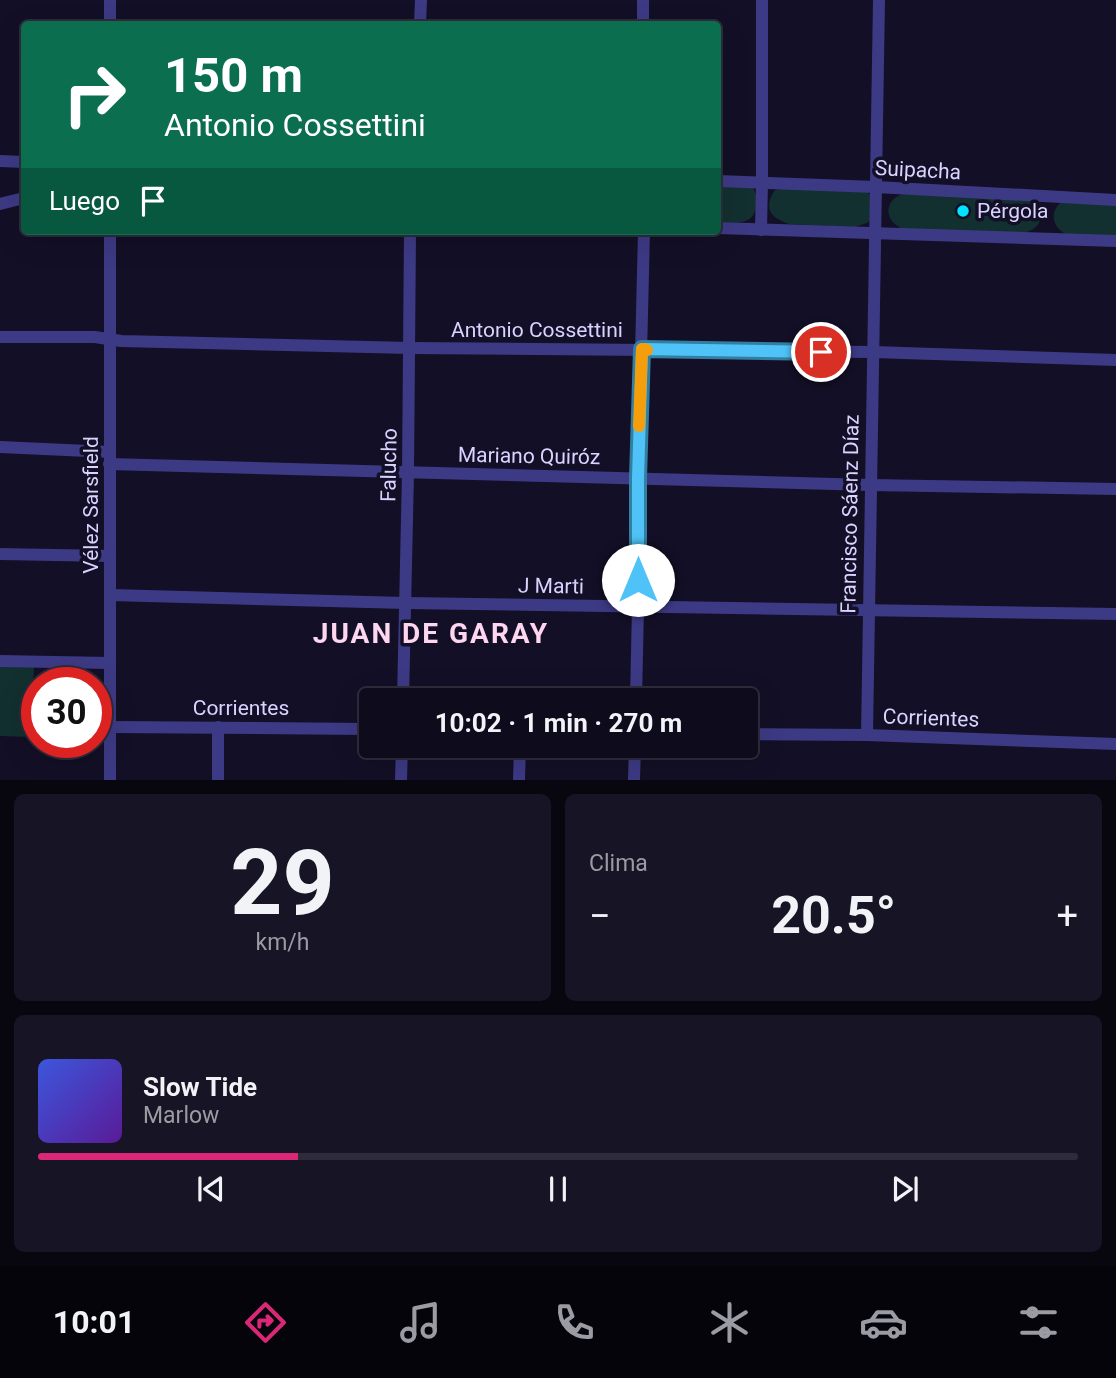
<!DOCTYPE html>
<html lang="es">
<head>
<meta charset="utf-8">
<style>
  body { margin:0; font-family:Roboto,sans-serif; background:#171425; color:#f1f3f6; height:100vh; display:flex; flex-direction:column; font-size:26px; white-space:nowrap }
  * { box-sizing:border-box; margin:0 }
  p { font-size:23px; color:#9b9ba3 }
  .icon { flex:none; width:38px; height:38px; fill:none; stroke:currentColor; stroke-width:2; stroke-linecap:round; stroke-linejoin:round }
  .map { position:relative; height:780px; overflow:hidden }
  .panel { display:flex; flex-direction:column; gap:14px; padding:14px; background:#08060f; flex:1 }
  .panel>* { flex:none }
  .banner { position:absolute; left:21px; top:21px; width:700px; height:214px; border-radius:7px; box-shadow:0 7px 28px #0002,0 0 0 2px #2e2b3b; background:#0b6e4f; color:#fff; overflow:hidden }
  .speed { position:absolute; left:21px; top:667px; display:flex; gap:14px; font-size:35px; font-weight:700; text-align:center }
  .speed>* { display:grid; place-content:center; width:91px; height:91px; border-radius:50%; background:#0e0b1c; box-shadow:0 7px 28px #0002,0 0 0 2px #2e2b3b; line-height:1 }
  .speed .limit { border:10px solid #d22; background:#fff; color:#111 }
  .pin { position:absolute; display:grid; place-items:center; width:60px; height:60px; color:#fff; margin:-30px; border:4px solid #fff; border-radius:50%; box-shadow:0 2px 7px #0007 }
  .me { position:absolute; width:77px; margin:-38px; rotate:0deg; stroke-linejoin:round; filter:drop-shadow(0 0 5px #0008) }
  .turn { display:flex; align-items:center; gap:24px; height:147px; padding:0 28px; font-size:32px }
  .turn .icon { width:91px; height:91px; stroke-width:2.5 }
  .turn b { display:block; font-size:49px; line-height:60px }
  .then { display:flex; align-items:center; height:66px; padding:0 28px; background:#0003; gap:14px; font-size:26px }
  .big { font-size:52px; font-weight:700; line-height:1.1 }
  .panel .card { flex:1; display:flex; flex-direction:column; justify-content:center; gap:10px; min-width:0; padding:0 24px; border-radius:10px; background:#171425 }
  .panel .dial { align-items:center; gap:0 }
  .dial b { font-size:91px; line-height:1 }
  .song { display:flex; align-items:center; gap:21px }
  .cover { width:84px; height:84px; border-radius:10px; background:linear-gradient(135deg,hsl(230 70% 55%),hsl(270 70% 35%)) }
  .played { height:7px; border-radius:4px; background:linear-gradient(90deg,#db2777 25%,#2e2b3b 25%) }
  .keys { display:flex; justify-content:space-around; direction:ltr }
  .heat { display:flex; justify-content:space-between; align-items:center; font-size:38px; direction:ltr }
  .panel .tiles { flex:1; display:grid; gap:14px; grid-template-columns:1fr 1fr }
  .card:last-child { grid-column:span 2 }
  .trip { position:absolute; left:359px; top:688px; width:399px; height:70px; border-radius:7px; background:#0e0b1c; box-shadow:0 7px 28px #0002,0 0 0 2px #2e2b3b; font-weight:700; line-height:70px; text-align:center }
  .tab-bar { display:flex; height:112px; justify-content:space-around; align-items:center; background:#06040b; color:#9b9ba3 }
  .tab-bar .icon { width:49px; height:49px }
  .tab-bar .on { color:#db2777 }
  .tab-bar b { font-size:32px; color:#f1f3f6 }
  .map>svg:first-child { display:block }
</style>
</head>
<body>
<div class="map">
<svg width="1116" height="780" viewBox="0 0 1116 780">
  <rect width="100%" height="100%" fill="#130f26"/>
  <g fill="#12302f">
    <path d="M718,183L753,188C757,195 757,198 756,206C754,226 734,223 718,222Z"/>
    <path d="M782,188L867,192L872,197V218L867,223L855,227L789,224C770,218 763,207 775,190Z"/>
    <path d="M903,194L1027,200C1046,210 1045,228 1023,233L903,229C884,222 883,200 903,194Z"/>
    <path d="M1116,202V237L1068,235C1053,229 1049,214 1060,203Z"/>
    <path d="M0,666L34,667L30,737L0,736Z"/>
  </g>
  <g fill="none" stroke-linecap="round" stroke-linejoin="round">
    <g stroke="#3d3a85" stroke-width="12">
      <path d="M110,0V24"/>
      <path d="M420,24L421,0"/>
      <path d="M643,24V0"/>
      <path d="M0,161L24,162"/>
      <path d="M718,181L876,187L1116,200"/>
      <path d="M0,204L24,198"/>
      <path d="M718,228L1116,241"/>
      <path d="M761,230L762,182V0"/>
      <path d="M110,231V780"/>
      <path d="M0,337H95L121,341L410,348L873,352L1116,360"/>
      <path d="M0,447L110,452"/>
      <path d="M109,464L870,485L1116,489"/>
      <path d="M0,554L110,556"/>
      <path d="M111,595L406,603L1116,614"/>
      <path d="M0,661L110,663"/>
      <path d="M403,700L408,473L410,231"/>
      <path d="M636,700L638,606V478L644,231"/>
      <path d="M111,727L371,729"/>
      <path d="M746,734L867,735L1116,744"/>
      <path d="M867,735L879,0"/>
      <path d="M218,780V727"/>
      <path d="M401,780L402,746"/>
      <path d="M519,780L520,746"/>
      <path d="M634,780L635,746"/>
    </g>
  </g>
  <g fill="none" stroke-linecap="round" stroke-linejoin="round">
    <g stroke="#337fa1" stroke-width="18">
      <path id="route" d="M638,580V478L642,349L821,352"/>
    </g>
    <use href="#route" stroke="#4fc3f7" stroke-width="12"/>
    <path stroke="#f59e0b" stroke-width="12" d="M639,426L642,349L647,350"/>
  </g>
  <circle fill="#00e5ff" stroke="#130f26" stroke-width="2.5" cx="963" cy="211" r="7"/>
  <g text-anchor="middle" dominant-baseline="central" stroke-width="7" stroke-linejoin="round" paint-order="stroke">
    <g font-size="21" fill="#d9d4ff" stroke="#130f26">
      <text transform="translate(918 170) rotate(3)">Suipacha</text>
      <text x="537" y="330">Antonio Cossettini</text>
      <text transform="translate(529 456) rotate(1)">Mariano Quiróz</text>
      <text transform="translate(389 465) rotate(-89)">Falucho</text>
      <text transform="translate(91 505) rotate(-90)">Vélez Sarsfield</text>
      <text transform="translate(850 514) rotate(-89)">Francisco Sáenz Díaz</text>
      <text transform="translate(551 586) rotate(1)">J Marti</text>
      <text x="241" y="708">Corrientes</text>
      <text transform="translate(931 718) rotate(2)">Corrientes</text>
    </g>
    <g font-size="21" fill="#d9d4ff" stroke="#130f26" text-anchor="start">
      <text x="977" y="211">Pérgola</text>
    </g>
    <g font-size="28" font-weight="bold" letter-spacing="2" fill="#ffd6f0" stroke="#130f26">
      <text x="431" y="633">JUAN DE GARAY</text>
    </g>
  </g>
</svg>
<div class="speed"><div class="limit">30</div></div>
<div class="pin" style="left:821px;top:352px;background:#d93025"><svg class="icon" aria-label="arrive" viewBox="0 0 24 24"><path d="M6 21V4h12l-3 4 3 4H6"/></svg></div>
<svg class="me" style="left:638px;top:580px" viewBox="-20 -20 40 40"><circle r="19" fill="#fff"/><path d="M0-13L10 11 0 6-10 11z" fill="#4fc3f7"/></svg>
<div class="trip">10:02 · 1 min · 270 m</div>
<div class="banner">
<div class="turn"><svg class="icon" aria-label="right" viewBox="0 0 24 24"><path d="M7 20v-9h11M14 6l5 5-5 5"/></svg><div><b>150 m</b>Antonio Cossettini</div></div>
<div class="then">Luego<svg class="icon" aria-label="arrive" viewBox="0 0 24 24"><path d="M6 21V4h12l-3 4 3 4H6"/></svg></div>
</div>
</div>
<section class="panel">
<div class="tiles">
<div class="card dial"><b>29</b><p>km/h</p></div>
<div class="card"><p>Clima</p>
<div class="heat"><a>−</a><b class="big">20.5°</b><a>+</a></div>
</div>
<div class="card">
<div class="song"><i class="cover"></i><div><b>Slow Tide</b><p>Marlow</p></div></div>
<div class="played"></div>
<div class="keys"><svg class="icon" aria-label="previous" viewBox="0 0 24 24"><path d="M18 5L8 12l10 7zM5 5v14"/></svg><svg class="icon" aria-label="pause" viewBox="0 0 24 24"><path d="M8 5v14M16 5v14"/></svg><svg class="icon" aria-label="next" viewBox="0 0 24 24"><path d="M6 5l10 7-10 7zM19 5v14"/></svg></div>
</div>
</div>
</section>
<nav class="tab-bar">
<b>10:01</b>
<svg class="icon on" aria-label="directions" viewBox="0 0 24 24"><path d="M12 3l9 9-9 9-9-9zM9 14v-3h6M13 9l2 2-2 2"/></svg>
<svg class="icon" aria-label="music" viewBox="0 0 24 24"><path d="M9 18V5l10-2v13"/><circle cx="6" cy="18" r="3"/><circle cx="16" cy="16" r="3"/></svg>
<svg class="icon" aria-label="phone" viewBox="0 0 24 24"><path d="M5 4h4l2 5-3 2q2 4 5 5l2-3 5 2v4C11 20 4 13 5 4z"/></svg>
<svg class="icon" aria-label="climate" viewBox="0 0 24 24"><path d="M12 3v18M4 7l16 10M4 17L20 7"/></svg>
<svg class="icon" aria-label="car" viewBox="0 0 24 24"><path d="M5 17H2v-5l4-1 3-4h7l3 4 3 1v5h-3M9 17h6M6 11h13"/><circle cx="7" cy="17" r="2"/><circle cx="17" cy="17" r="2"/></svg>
<svg class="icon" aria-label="filters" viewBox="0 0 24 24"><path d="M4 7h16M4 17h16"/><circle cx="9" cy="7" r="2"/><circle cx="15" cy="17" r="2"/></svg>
</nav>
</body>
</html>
